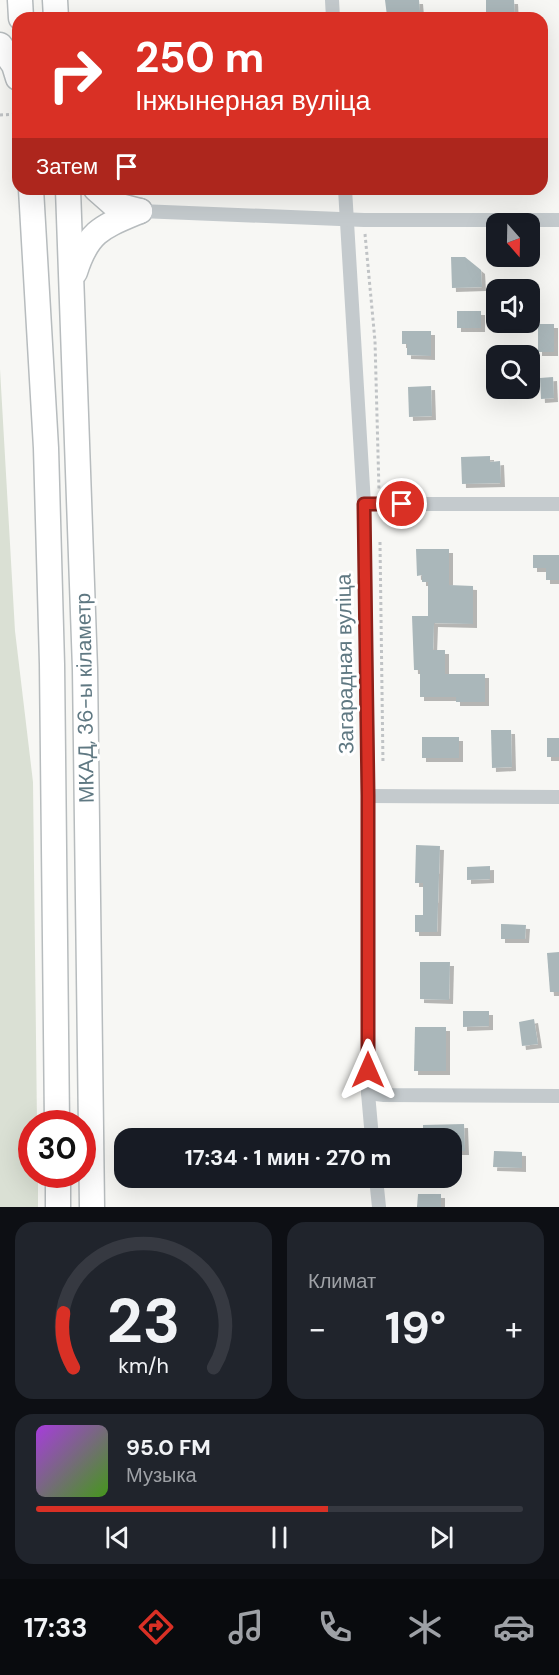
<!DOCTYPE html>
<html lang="ru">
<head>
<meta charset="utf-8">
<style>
  body { margin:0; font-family:"DM Sans",sans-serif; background:#20242c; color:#f1f3f6; height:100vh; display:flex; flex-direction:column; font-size:22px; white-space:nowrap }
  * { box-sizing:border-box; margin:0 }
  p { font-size:20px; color:#9ea1a6 }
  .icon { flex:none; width:33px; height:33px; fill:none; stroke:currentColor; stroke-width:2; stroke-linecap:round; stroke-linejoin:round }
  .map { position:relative; height:1207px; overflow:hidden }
  .drawer { display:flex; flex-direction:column; gap:15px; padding:15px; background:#0d0f14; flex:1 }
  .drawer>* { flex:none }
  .top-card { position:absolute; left:12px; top:12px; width:536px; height:183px; border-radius:18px; box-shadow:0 6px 24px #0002; background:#d93025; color:#fff; overflow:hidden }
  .needle { width:39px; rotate:160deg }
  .fabs { position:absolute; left:486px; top:213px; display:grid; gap:12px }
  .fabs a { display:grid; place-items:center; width:54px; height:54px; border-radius:12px; background:#171b24; box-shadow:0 6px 24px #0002; font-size:30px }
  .speed { position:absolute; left:18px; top:1110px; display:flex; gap:12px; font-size:30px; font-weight:700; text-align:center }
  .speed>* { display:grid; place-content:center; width:78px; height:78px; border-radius:50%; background:#171b24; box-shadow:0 6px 24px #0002; line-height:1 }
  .speed .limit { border:9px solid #d22; background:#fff; color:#111 }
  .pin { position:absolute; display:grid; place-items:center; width:51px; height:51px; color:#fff; margin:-26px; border:3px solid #fff; border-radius:50%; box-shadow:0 2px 6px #0007 }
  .me { position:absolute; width:66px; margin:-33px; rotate:0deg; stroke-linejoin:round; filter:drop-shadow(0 0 4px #0008) }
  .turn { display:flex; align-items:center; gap:21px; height:126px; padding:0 24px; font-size:27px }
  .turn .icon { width:78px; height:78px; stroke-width:2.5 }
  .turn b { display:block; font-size:42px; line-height:51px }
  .then { display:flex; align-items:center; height:57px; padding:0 24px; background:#0003; gap:12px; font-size:22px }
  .big { font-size:45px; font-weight:700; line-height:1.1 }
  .drawer .card { flex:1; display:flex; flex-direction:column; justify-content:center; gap:9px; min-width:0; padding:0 21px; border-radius:18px; background:#20242c }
  .drawer .dial { align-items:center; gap:0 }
  .dial svg { height:156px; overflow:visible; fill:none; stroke:#363941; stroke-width:7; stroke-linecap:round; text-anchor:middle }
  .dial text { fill:#f1f3f6; stroke:none }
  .song { display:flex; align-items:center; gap:18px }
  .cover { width:72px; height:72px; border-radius:9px; background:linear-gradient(135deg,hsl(280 70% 55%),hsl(100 70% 35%)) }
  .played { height:6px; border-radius:3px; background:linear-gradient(90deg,#d93025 60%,#363941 60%) }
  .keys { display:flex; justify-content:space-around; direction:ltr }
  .heat { display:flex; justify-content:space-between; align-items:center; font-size:33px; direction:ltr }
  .drawer .tiles { flex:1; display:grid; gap:15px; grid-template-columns:1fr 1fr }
  .card:last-child { grid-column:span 2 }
  .trip { position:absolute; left:114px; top:1128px; width:348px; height:60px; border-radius:18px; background:#171b24; box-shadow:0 6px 24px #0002; font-weight:700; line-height:60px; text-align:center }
  .dock { display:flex; height:96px; justify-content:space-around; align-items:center; background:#090b0e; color:#9ea1a6 }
  .dock .icon { width:42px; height:42px }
  .dock .active { color:#d93025 }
  .dock b { font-size:27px; color:#f1f3f6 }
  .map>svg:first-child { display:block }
</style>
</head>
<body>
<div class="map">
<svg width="559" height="1207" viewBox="0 0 559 1207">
  <defs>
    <filter id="shadow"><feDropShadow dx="4" dy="4" stdDeviation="0" flood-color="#0004"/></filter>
  </defs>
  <rect width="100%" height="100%" fill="#f7f7f4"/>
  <path fill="#dae0d4" d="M0,369L15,631L33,782L37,1123L32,1124V1174L38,1175V1207H0Z"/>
  <g fill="#aab7ba" filter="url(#shadow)">
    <path d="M385,0H419L420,12L387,16Z"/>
    <path d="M486,0H514L515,18H486Z"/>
    <path d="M451,257H465L481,270L482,287L452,288Z"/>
    <rect x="457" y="311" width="24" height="17"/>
    <rect x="538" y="324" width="16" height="28"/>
    <path d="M402,331H431V356L407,355V344H402Z"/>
    <path d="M553,377L554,398L541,399L540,378Z"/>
    <path d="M431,386L432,416L409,417L408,387Z"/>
    <path d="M490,456V462L500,461L501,483L462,484L461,457Z"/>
    <path d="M416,549H449V585L473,586V624L434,623L433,650H445V674H485V702H456V697H420V670H414L412,616H428V582H422V575L417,576Z"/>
    <path d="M533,555H559V580H546V568H533Z"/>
    <path d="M491,730H511L512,767L492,768Z"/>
    <rect x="422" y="737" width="37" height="21"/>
    <rect x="547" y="738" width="12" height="19"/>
    <path d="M416,845L440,846L437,932H415V915H423V883H415Z"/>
    <path d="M490,866V879L467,880V867Z"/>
    <path d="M501,924L526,925L525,939H501Z"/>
    <path d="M559,952V992H550L547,953Z"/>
    <path d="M420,962H450L449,1000L420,999Z"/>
    <path d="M463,1011H489V1026L463,1027Z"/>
    <path d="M534,1019L538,1044L522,1046L519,1022Z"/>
    <path d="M415,1027H446V1071H414Z"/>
    <path d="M464,1124L465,1151H452V1138H423V1125Z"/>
    <path d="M494,1151L522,1152V1168L493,1167Z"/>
    <path d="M418,1194H441V1207H417Z"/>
  </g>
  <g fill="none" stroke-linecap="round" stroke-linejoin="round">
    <g stroke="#b7bcbe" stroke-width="27">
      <g id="highway">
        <path d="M20,0L21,18"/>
        <path d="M55,0L56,18"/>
        <path d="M0,45L14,65L18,78"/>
        <path d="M31,189L46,448L52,664L57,1124"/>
        <path d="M68,189L85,669L92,1207"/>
        <path d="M96,189L113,204L140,211"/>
        <path d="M75,272C88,231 102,227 140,211"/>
        <path d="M58,1174V1207"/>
      </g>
    </g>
    <g stroke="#c0c3c5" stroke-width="3" stroke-dasharray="3 3" stroke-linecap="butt">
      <path d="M0,115L18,114"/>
      <path d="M365,234L375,341L379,491"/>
      <path d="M380,542L383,764"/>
    </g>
    <g stroke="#c4cacd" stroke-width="14">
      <path d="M332,0L333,18"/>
      <path d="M345,189L364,504L368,796V1093L372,1138"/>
      <path d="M140,211L364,220H559"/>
      <path d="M364,504H559"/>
      <path d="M368,796L559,797"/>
      <path d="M368,1093L384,1095L559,1096"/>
      <path d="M376,1178L379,1207"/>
    </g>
    <use href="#highway" stroke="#fff" stroke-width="24"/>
  </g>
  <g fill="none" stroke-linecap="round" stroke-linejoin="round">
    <g stroke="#8d1f18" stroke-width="15">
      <path id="route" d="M368,1070V796L364,504H402"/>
    </g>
    <use href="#route" stroke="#d93025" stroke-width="10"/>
  </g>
  <g text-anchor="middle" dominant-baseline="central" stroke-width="6" stroke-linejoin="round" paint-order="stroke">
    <g font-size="21" fill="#5f7882" stroke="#fff">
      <text transform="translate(345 664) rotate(-91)">Загарадная вуліца</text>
      <text transform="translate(85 698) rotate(-91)">МКАД, 36-ы кіламетр</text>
    </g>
  </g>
</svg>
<div class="fabs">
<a><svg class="needle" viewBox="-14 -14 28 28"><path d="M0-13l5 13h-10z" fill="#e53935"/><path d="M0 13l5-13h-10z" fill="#9ea1a6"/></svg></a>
<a><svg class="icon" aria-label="sound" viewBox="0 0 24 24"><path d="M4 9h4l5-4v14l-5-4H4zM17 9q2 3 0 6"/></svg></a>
<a><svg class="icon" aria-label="search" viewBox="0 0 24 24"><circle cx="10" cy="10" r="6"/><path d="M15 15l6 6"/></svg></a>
</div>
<div class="speed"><div class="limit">30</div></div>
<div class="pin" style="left:402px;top:504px;background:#d93025"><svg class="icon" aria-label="arrive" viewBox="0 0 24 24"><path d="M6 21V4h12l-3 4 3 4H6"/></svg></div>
<svg class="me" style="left:368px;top:1070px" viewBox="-20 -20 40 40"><path d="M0-17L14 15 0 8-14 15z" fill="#d93025" stroke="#fff" stroke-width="4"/></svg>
<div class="trip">17:34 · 1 мин · 270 m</div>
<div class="top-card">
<div class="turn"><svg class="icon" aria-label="right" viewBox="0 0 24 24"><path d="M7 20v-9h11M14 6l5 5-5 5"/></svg><div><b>250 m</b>Інжынерная вуліца</div></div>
<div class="then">Затем<svg class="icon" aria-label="arrive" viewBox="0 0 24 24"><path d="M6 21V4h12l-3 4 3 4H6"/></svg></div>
</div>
</div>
<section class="drawer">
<div class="tiles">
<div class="card dial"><svg viewBox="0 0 100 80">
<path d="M14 69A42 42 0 1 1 86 69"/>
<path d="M14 69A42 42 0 0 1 9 41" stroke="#d93025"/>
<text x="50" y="56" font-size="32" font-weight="700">23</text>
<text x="50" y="72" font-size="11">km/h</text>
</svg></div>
<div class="card"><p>Климат</p>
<div class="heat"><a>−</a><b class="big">19°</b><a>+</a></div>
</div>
<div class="card">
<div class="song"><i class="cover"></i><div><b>95.0 FM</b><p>Музыка</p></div></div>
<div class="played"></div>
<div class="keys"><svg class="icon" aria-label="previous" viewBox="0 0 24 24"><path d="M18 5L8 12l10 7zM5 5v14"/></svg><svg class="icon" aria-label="pause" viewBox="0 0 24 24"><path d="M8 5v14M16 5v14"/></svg><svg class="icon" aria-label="next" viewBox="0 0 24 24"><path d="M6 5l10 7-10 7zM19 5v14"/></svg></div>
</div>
</div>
</section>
<nav class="dock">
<b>17:33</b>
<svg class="icon active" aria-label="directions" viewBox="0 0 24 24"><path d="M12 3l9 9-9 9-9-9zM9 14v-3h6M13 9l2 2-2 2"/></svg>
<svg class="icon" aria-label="music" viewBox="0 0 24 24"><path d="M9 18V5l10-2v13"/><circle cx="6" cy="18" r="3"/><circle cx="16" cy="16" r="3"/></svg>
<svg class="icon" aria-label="phone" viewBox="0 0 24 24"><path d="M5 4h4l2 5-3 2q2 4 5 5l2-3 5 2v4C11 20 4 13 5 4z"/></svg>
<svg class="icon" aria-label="climate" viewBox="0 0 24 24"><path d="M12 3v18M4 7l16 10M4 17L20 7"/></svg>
<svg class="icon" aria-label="car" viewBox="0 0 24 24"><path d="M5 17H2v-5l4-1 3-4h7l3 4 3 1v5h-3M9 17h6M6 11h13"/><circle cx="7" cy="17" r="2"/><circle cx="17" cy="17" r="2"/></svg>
</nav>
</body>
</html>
